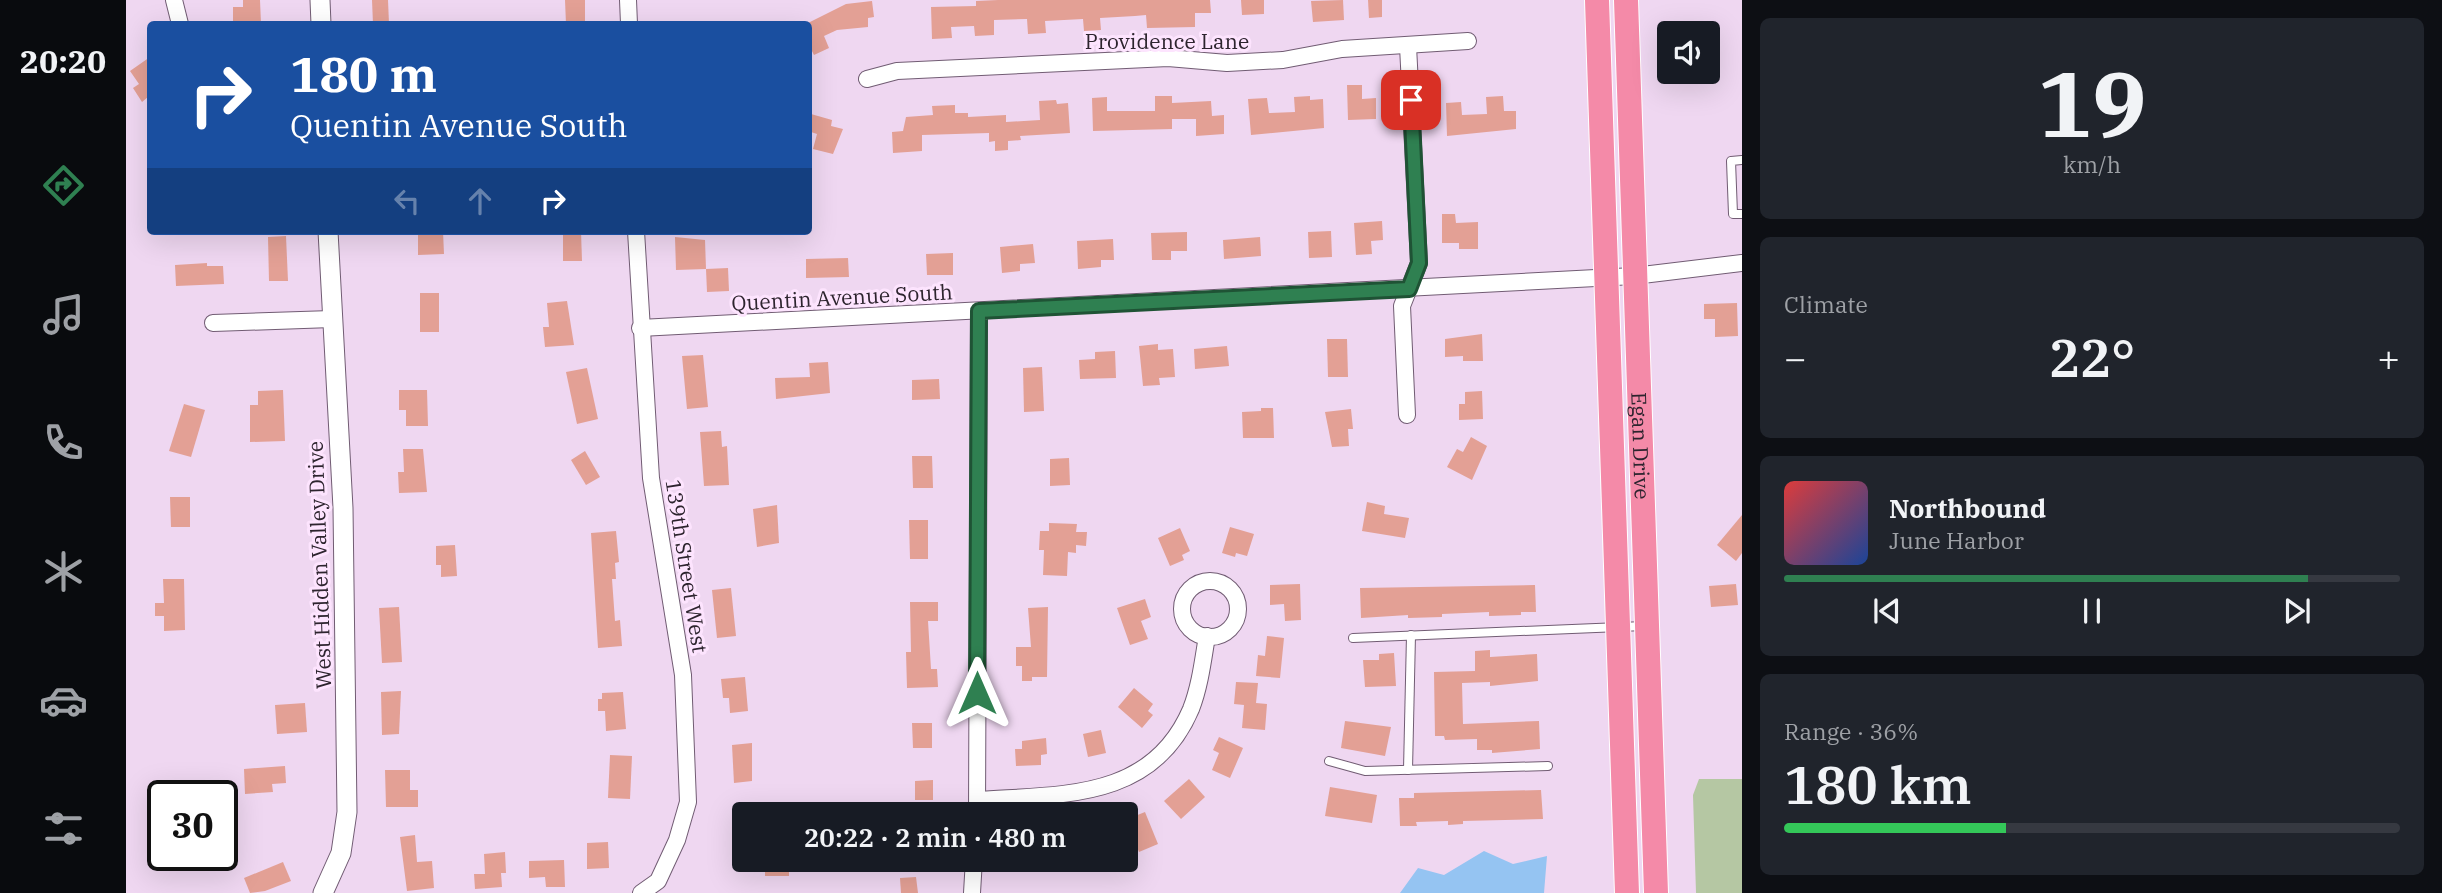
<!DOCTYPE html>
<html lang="en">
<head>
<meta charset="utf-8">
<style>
  body { margin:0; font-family:"IBM Plex Serif",serif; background:#20242c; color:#f1f3f6; height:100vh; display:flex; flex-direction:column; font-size:26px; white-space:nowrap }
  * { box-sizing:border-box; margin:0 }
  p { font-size:23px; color:#9ea1a6 }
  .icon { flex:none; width:38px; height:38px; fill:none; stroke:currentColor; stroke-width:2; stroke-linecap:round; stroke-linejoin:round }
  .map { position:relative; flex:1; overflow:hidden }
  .drawer { display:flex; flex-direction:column; gap:18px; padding:18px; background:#0d0f14; width:700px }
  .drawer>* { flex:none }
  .hud { position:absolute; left:21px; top:21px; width:665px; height:214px; border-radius:7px; box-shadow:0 7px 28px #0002; background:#1a4fa0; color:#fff; overflow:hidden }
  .tools { position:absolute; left:1531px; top:21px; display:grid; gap:14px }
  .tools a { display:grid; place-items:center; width:63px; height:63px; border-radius:7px; background:#171b24; box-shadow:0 7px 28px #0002; font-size:35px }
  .speed { position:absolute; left:21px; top:780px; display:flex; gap:14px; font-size:35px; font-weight:700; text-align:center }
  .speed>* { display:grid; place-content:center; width:91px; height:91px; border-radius:50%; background:#171b24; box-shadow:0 7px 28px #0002; line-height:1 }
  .speed .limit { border:4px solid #111; border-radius:10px; background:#fff; color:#111 }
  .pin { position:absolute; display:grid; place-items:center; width:60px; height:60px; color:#fff; margin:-30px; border-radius:14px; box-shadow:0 4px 10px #0006 }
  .me { position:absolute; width:77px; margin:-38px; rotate:0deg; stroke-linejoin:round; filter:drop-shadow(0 0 5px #0008) }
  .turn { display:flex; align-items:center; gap:24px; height:147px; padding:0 28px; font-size:32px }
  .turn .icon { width:91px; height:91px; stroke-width:2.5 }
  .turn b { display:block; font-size:49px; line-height:60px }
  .lanes { display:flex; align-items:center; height:66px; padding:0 28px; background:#0003; justify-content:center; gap:35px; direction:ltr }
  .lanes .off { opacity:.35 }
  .big { font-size:52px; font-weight:600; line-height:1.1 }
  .drawer .tile { flex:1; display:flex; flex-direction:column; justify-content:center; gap:10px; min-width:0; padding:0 24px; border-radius:10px; background:#20242c }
  .drawer .dial { align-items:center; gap:0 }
  .dial b { font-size:91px; line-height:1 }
  .song { display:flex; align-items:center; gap:21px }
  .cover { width:84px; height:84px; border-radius:10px; background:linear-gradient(135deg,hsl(0 70% 55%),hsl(220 70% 35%)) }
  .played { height:7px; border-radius:4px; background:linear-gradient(90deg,#2f8051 85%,#363941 85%) }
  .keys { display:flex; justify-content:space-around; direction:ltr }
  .heat { display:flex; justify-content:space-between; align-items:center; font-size:38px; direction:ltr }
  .charge { height:10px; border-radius:5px; background:linear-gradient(90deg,#34c759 36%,#363941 0) }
  .trip { position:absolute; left:606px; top:802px; width:406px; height:70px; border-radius:7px; background:#171b24; box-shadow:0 7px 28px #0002; font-weight:600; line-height:70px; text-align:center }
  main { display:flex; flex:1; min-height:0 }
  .tabs { display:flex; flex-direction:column; width:126px; justify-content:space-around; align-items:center; background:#090b0e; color:#9ea1a6 }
  .tabs .icon { width:49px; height:49px }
  .tabs .active { color:#2f8051 }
  .tabs b { font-size:32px; color:#f1f3f6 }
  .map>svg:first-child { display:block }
</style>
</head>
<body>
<main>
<nav class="tabs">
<b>20:20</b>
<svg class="icon active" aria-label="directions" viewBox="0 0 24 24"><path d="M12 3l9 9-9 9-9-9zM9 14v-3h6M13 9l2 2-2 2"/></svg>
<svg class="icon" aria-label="music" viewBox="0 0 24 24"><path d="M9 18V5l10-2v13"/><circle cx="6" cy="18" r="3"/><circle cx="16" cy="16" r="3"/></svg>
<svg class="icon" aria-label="phone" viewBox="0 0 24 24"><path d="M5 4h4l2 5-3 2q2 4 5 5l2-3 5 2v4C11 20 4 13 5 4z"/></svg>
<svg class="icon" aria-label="climate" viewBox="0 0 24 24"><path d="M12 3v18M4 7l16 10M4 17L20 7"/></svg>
<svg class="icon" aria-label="car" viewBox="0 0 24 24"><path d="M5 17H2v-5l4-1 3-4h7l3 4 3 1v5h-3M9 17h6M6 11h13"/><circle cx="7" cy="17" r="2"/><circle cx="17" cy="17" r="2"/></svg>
<svg class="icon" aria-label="filters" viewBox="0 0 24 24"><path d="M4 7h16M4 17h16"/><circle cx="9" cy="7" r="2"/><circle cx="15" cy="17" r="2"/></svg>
</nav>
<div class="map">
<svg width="1616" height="893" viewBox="0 0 1616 893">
  <rect width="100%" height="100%" fill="#efd7f1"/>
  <path fill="#b5c7a3" d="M1573,779H1616V893H1570L1567,795Z"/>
  <path fill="#95c4f2" d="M1358,851L1387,864L1421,856L1418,893H1274L1292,868L1318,875Z"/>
  <g fill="#e3a095">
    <path d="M117,0H134L135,24L107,23V7H117Z"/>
    <path d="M246,0H262L263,24H247Z"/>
    <path d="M439,0H459V24H440Z"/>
    <path d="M872,0H1084L1085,13H1069V27L1021,28L1020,15L1009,16L974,18L975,30L958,31L957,19L919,21L920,33L902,34L901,19L868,20V35L849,36L848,26L825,27L826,38L806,39L805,7L850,6V1Z"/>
    <path d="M1115,0H1138V14L1116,15Z"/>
    <path d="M1217,0L1218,20L1187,22L1185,1Z"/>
    <path d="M1242,0H1256V17L1243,18Z"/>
    <path d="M746,1L748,17L742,18V27L711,30L698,36L703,48L688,55L682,43V23L720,4Z"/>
    <path d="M24,57V101L22,97L16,102L7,88L13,84L4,71Z"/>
    <path d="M1221,85H1236V99L1250,98V119L1222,120Z"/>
    <path d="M1029,96H1046V103L1085,101L1086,116L1098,115V134L1070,136V119H1046V129L967,131L966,98L981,97V111H1029Z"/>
    <path d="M1184,96V100L1197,99L1198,128L1125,135L1122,99L1141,98L1143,113L1169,112L1168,97Z"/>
    <path d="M1377,96L1378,111H1390V129L1321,136L1320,103L1335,102L1336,115L1361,114L1360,97Z"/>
    <path d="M930,100L931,104L942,103L944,133L894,136L895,140L882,141V150L869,151V141L863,142V133L796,135V151L767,153L766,132L777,131L780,117L807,115L806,106L829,105V113H842V117L880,115V122L914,120L913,101Z"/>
    <path d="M685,114L706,120L705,126L717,129L707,154L687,149L691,134L682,131Z"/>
    <path d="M1316,214H1329L1330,223L1352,222V249H1333V243H1316Z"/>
    <path d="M1256,221L1257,240L1245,241L1246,254L1230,255L1228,223Z"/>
    <path d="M297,231H317L318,254L292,255V235H297Z"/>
    <path d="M437,231H455L456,261H437Z"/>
    <path d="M1205,231L1206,257L1183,258L1182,232Z"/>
    <path d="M1061,232V251H1045V260H1026L1025,233Z"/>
    <path d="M160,236L162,281H143L142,237Z"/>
    <path d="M549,237L579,240L580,269L550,270Z"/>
    <path d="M1134,237L1135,256L1098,259L1097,240Z"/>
    <path d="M987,239L988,260H975V267L952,269L951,241Z"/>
    <path d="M907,244L909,263L894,264V271L876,273L874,247Z"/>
    <path d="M827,253V275H801L800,254Z"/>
    <path d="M722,258L723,277L680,278V259Z"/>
    <path d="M81,263V266H97L98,284L50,286L49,265Z"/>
    <path d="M602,268L603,291L581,292L580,269Z"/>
    <rect x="294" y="293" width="19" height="39"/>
    <path d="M441,301L448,345L419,347L417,327H423L421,303Z"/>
    <path d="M1611,303L1612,336L1589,337V319H1578V304Z"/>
    <path d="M1356,334L1357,361H1337V356L1319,357V339Z"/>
    <path d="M1201,339H1221L1222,377H1202Z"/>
    <path d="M1032,344V350L1047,349L1049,377L1033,378L1034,385L1017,386L1013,346Z"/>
    <path d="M1101,346L1103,366L1069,369L1068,349Z"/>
    <path d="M989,351L990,378L954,379L953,360L969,359V352Z"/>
    <path d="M577,355L582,407L561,409L556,356Z"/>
    <path d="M702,362L704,393L650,399L649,378L684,377L683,363Z"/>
    <path d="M916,367L918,411L898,412L897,368Z"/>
    <path d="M461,368L472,419L451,424L440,372Z"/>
    <path d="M813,379L814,399L786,400V380Z"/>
    <path d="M157,390L159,441L124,442V405H132V391Z"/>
    <path d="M273,390H301L302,426H280V410H273Z"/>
    <path d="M1356,391L1357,419L1333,420V404H1339V392Z"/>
    <path d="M58,404L79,410L65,457L43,451Z"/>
    <path d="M1135,408H1147L1148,438H1117L1116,412L1135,411Z"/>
    <path d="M1225,409L1227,429H1222L1223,446L1206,447L1199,412Z"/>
    <path d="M595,431L596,447L601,446L603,485L578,486L574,432Z"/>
    <path d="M1345,437L1361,446L1346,480L1321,467L1331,449L1337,452Z"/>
    <path d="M277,449H297L301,492L273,493L272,472H278Z"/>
    <path d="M459,451L474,477L460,485L445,460Z"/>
    <path d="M786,456H806L807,488H787Z"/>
    <path d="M943,458L944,485L924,486V459Z"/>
    <path d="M44,497H64V527H45Z"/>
    <path d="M1241,502L1259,506L1258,514L1283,518L1279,538L1236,531Z"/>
    <path d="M651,505L653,543L631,547L627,509Z"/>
    <path d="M1616,515V553L1610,561L1591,545Z"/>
    <path d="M783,520H802V559H784Z"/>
    <path d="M923,523L951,524L950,532H961L960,546L950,545V553L942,552L941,576L917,575L918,550H913L914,531H923Z"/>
    <path d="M1104,527L1128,534L1121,556L1110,553L1109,557L1096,553Z"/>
    <path d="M1054,528L1064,551L1056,555L1058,560L1044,566L1032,538Z"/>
    <path d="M490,531L493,562L489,563L490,579H486L489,621L494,620L496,646L472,648L465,533Z"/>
    <path d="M329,545L331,576L315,577V565H310V546Z"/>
    <path d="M37,579H58L59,630L38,631V616H29V603H38Z"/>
    <path d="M1174,584L1175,620L1159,621L1158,604L1144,605V585Z"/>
    <path d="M1610,584L1612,605L1585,607L1583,586Z"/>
    <path d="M1409,585L1410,612H1395V615L1363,616V612L1316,614V617L1282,618V615L1235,618L1234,588Z"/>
    <path d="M605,588L610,636L591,638L586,590Z"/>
    <path d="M1019,599L1025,617L1015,621L1022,639L1004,645L991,608Z"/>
    <path d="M784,602H812V621H802L805,669H811L812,687L781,688L780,652H785Z"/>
    <path d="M273,607L276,662L256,663L253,608Z"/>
    <path d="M922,607L921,677H906V681H896V666H890V647H905L902,608Z"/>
    <path d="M1141,636L1158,638L1154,678L1130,676L1132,655L1139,656Z"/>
    <path d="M1364,650V657L1411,654L1412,681L1364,686V682L1336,683L1337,724L1413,721L1414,749L1366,753V750H1351V739L1319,740L1318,736H1309L1308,672L1349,671V651Z"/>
    <path d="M1268,653L1270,686L1239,687L1237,660H1253V654Z"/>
    <path d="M619,677L622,711L604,713L603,698H597L595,679Z"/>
    <path d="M1110,682L1132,683L1130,703L1141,704L1139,730L1116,728L1118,705L1108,704Z"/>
    <path d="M1008,688L1027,704L1022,711L1027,715L1016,728L992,707Z"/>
    <path d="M275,691L273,734L256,735L255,692Z"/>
    <path d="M497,692L500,729L480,731L479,711H472V699H476V693Z"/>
    <path d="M179,703L181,732L151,734L149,705Z"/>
    <path d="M1219,721L1265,727L1259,756L1215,748Z"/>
    <path d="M786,723H806V748H787Z"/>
    <path d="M975,730L980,753L962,757L957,734Z"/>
    <path d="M1093,737L1117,748L1104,778L1086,770L1093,753L1087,750Z"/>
    <path d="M920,738L921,754L915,755V765L890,766L889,749H896V741Z"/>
    <path d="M626,743V781L608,783L606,745Z"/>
    <path d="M484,755L506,756L504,799L482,798Z"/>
    <path d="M159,766L160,783L146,784L147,792L119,794L118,769Z"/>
    <path d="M259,770H284V790H292V807H260Z"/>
    <path d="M1063,779L1079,797L1055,819L1038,801Z"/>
    <path d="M807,780V800H789V781Z"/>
    <path d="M1204,787L1251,795L1246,823L1199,816Z"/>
    <path d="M1415,790L1417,819L1337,821V824L1322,825V821L1290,822L1291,826H1274L1273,798H1288V793Z"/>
    <path d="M1019,812L1032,844L1013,852L1007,837L999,841V820Z"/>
    <path d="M289,835L291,862L306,861L308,888L281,891L274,837Z"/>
    <path d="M482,842L483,868L461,869V843Z"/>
    <path d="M379,852L380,873H375L376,887L349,889L348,874H359L358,854Z"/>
    <rect x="639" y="859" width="24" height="17"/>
    <path d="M893,859H926V868L893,870Z"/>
    <path d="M438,860L439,887H420L419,877L403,878V861Z"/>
    <path d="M157,862L165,881L139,891L124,893L118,878Z"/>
    <path d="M790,877L792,893H775L774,878Z"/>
  </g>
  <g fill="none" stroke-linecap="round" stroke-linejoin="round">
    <g stroke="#715c73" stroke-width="10">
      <g id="service">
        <path d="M1616,160L1605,161L1607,214H1616"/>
        <path d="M1227,638L1518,626"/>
        <path d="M1203,761L1239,771L1422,766"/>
        <path d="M1282,770L1285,635"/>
      </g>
    </g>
    <g stroke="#715c73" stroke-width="18">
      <g id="minor">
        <path d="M48,0L54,24"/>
        <path d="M502,0L503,24"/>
        <path d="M741,79L771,71L1042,58L1101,63L1157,60L1216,49L1342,41"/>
        <path d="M510,231L525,478L557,675L562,802L551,840L532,881L515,893"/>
        <path d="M87,323L206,319"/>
        <path d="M514,328L1508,276L1616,263"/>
        <path d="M1281,415L1276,306L1293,263L1282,46"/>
        <circle cx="1084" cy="609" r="28"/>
        <path d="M852,800C935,794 1026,801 1065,709C1074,686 1077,660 1081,636"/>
        <path d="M851,814L853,311"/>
        <path d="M846,893L848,859"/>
      </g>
    </g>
    <g stroke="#715c73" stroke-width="21">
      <g id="tertiary">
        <path d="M194,0L195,24"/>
        <path d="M197,893L215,853L221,812L217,508L202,231"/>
      </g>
    </g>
    <g stroke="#fff" stroke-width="26">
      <g id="trunk">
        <path d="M1471,0L1501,893"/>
        <path id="s1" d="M1500,0L1530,893"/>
      </g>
    </g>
    <use href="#service" stroke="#fff" stroke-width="8"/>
    <use href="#minor" stroke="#fff" stroke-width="16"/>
    <use href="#tertiary" stroke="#fff" stroke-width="19"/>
    <use href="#trunk" stroke="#f48aa8" stroke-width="24"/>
  </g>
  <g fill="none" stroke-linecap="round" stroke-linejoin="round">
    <g stroke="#1f5335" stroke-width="18">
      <path id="route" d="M851,693L853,311L1283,289L1293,263L1285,100"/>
    </g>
    <use href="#route" stroke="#2f8051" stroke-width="12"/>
  </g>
  <g text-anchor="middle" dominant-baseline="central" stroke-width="6" stroke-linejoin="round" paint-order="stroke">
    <g font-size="21" fill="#2d242e" stroke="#fde4fe">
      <text x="1041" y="41">Providence Lane</text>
      <text transform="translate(716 297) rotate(-3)">Quentin Avenue South</text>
      <text stroke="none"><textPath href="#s1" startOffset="446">Egan Drive</textPath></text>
      <text transform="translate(193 565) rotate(-92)">West Hidden Valley Drive</text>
      <text transform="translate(561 566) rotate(81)">139th Street West</text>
    </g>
  </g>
</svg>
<div class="tools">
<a><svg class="icon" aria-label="sound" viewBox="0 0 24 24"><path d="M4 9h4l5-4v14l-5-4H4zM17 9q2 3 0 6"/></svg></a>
</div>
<div class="speed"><div class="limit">30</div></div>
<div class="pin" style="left:1285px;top:100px;background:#d93025"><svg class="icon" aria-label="arrive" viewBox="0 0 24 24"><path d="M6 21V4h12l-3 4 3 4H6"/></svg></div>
<svg class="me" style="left:851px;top:693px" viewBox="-20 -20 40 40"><path d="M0-17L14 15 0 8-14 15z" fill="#2f8051" stroke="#fff" stroke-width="4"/></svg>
<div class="trip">20:22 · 2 min · 480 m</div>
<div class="hud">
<div class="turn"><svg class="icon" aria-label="right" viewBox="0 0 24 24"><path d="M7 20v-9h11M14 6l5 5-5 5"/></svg><div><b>180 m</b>Quentin Avenue South</div></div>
<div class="lanes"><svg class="icon off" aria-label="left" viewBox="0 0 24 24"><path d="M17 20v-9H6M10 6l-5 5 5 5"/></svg><svg class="icon off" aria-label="ahead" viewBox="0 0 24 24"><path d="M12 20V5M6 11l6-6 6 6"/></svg><svg class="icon" aria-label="right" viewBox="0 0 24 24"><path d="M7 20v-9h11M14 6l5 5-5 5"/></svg></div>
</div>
</div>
<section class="drawer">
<div class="tile dial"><b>19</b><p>km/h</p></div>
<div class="tile"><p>Climate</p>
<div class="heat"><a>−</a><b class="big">22°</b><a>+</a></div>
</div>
<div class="tile">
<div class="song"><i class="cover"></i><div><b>Northbound</b><p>June Harbor</p></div></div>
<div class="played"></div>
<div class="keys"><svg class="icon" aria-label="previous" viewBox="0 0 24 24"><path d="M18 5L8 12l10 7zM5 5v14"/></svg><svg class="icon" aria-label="pause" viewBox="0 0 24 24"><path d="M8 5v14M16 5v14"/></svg><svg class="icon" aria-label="next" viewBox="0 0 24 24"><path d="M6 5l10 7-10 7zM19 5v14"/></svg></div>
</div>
<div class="tile"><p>Range · 36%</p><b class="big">180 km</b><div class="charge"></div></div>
</section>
</main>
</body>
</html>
